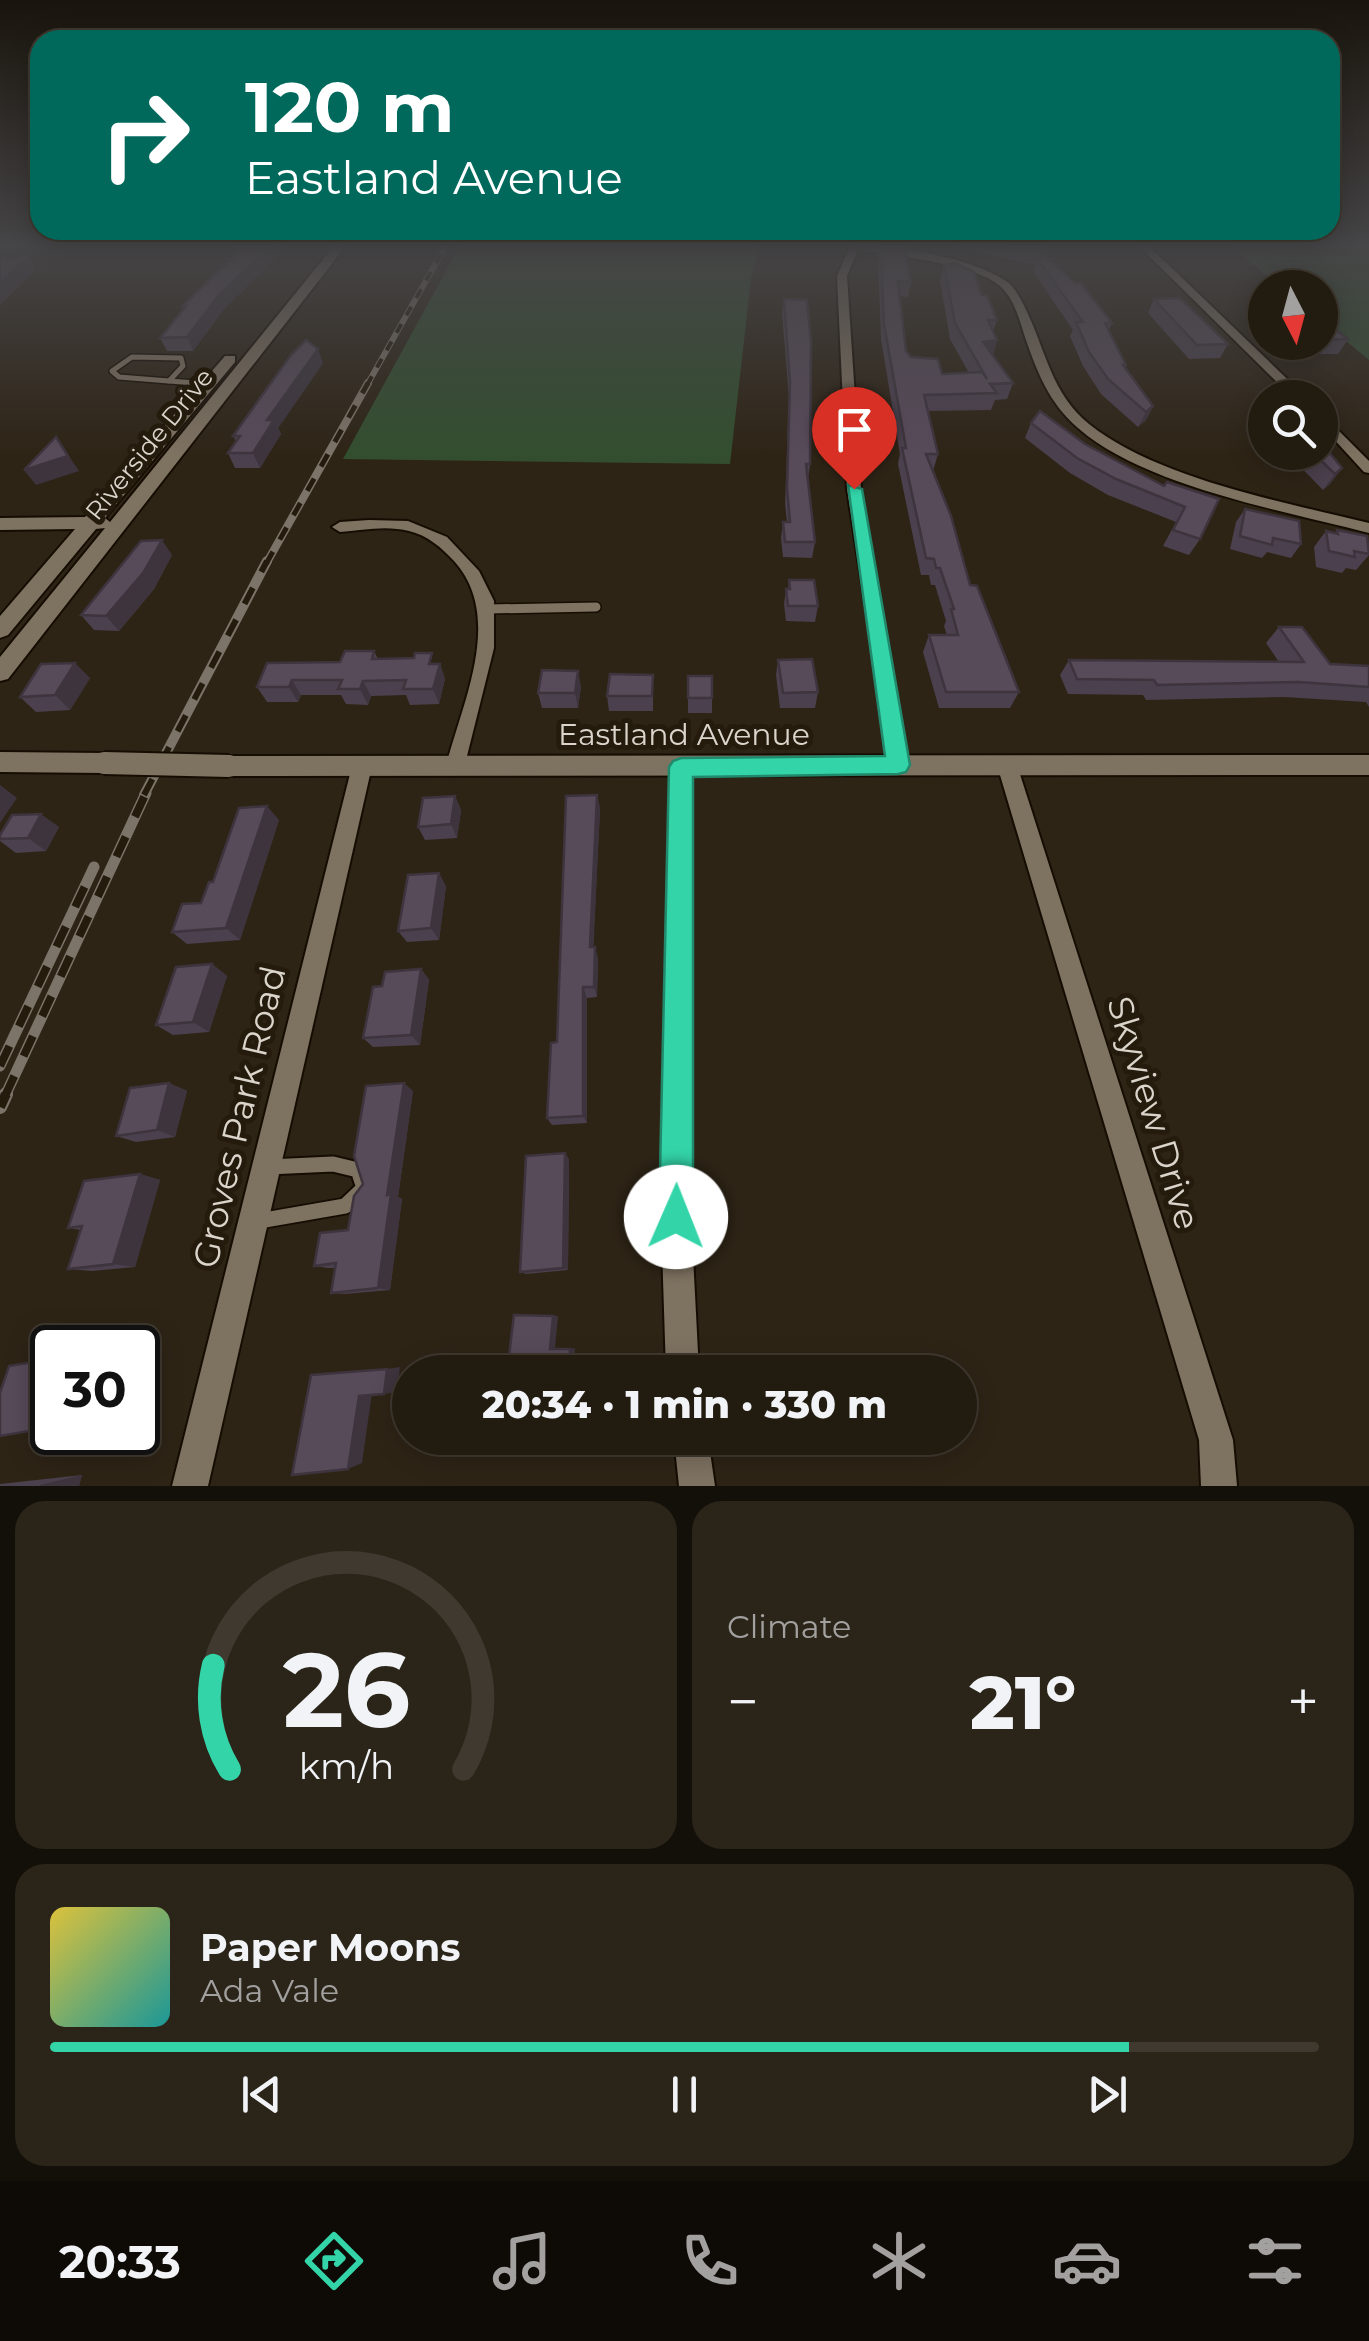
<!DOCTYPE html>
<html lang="en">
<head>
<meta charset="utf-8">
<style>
  body { margin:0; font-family:Montserrat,sans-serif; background:#2a2419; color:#f1f3f6; height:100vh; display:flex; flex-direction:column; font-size:38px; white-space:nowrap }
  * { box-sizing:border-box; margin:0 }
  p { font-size:32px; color:#a2a19f }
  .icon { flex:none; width:55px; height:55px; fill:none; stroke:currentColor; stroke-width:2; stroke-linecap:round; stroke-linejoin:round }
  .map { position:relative; height:1486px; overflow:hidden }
  .drawer { display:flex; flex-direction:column; gap:15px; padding:15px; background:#130f09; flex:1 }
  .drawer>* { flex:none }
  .top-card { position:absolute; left:30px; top:30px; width:1310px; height:210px; border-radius:30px; box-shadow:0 5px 25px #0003,0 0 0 2px #3f3930; background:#00695c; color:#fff; overflow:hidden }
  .needle { width:65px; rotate:174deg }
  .buttons { position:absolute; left:1248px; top:270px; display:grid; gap:20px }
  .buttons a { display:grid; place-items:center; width:90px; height:90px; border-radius:50%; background:#221b10; box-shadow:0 5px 25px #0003,0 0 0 2px #3f3930; font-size:50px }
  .speed { position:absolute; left:30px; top:1325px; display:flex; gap:20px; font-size:50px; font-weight:700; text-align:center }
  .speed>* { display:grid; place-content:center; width:130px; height:130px; border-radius:50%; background:#221b10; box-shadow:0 5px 25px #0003,0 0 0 2px #3f3930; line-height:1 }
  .speed .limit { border:5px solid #111; border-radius:15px; background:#fff; color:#111 }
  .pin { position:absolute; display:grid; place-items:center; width:85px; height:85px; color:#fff; margin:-102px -42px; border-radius:50% 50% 50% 0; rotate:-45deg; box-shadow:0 0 10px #0007 }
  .pin .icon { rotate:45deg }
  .me { position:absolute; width:110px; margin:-55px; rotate:1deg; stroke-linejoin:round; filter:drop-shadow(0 0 8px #0008) }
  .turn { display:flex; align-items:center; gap:35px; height:210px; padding:0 50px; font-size:45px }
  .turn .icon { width:130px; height:130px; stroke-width:2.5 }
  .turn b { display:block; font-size:70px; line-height:85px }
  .big { font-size:75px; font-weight:800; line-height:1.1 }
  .drawer .card { flex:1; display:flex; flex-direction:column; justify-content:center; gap:15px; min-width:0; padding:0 35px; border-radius:30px; background:#2a2419 }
  .drawer .dial { align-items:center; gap:0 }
  .dial svg { height:260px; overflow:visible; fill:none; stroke:#3f3930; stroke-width:7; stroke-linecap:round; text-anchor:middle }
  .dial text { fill:#f1f3f6; stroke:none }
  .song { display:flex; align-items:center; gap:30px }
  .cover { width:120px; height:120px; border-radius:15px; background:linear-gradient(135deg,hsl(50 70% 55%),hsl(180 70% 35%)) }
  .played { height:10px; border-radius:5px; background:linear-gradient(90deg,#33d4a8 85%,#3f3930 85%) }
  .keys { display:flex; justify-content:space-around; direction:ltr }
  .heat { display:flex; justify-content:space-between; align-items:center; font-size:55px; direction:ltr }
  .drawer .tiles { flex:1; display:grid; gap:15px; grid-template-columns:1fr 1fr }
  .card:last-child { grid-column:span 2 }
  .trip { position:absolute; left:392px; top:1355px; width:585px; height:100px; border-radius:50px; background:#221b10; box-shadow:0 5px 25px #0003,0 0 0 2px #3f3930; font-weight:800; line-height:100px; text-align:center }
  .tab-bar { display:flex; height:160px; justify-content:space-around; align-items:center; background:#0e0b06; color:#a2a19f }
  .tab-bar .icon { width:70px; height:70px }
  .tab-bar .selected { color:#33d4a8 }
  .tab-bar b { font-size:45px; color:#f1f3f6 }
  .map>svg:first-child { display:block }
</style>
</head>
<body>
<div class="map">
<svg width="1369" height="1486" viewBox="0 0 1369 1486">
  <rect width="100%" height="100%" fill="#2e2416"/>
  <g fill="#334e2f">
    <path d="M459,247H759L751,279L730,464L343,459Z"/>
    <path d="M1231,247H1369V360L1320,319V288L1282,287Z"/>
  </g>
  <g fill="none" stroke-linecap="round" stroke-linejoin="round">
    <g stroke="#160d02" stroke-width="8">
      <g id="service-far3">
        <path d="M132,357L181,358L183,366L169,381L119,377L112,371Z"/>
        <path d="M169,381L209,384"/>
      </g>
    </g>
    <g stroke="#160d02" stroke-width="10">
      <path id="service-far2" d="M193,383L209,384"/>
    </g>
    <g stroke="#160d02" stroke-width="12">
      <path id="service-far1" d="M488,609L596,607"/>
    </g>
    <g stroke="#160d02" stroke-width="19">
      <path id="service" d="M259,1221L345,1206L364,1188L358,1170L333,1164L268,1167"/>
    </g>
    <g stroke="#160d02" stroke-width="4">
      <g id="minor">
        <path d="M850,247C895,245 967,256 1006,281C1015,287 1022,301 1027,312C1046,352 1052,394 1089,424C1158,479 1284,502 1369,523V533C1284,511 1144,486 1078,428C1049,403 1037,372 1025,337C1020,322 1015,301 1003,289C980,263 893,256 858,250L847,276L861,489L908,765L905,771H891L847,489L837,276Z"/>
        <path d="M1140,247H1150L1307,398H1293Z"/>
        <path d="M1320,412L1369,461V473L1364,472L1320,424Z"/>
        <path d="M369,520L408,521L447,537L479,571L494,601V648L463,772H449L446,766C462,703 505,617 454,561C442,548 427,535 409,531C387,525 362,530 340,532L332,527L340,522Z"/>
        <path d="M1007,757L1014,759L1017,765L1233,1440L1237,1486H1201L1199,1440L997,765L1000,759Z"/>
        <path d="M362,758L369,760L372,766L208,1486H172L352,766L355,760Z"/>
        <path d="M681,759L688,761L691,767V1217L699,1372H666L661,1217L671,767L674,761Z"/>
        <path d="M674,1438H708L715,1486H679Z"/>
      </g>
    </g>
    <g stroke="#160d02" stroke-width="4">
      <g id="tertiary">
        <path d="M333,247H345L8,679L0,681V657L105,528L96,529L8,635L0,638V616L75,529L0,530V518L85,517L225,356H235V362L105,518L110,522Z"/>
        <path d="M0,752L104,753L113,756L117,763L113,770L104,773L0,772Z"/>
        <path d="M1369,755V775L229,776L220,773L216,766L220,759L229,756Z"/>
      </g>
    </g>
    <use href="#service-far3" stroke="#7e7261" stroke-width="5"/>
    <use href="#service-far2" stroke="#7e7261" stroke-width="8"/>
    <use href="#service-far1" stroke="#7e7261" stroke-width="9"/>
    <use href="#service" stroke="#7e7261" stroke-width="15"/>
    <use href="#minor" fill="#7e7261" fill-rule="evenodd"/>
    <use href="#tertiary" fill="#7e7261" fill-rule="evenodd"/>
    <g stroke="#7c7468" stroke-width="6">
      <path id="rail-far4" d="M367,385L445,247"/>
    </g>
    <g stroke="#7c7468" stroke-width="8">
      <path id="rail-far3" d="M266,564L368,383"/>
    </g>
    <g stroke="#7c7468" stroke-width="10">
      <path id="rail-far2" d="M144,795L267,561"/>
    </g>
    <g stroke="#7c7468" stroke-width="11">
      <g id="rail-far1">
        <path d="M0,1066L94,867"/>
        <path d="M5,1096L146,793"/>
      </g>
    </g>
    <g stroke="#7c7468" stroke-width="14">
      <path id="rail" d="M0,1107L6,1094"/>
    </g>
    <use href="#rail-far4" stroke="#241b0d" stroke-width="4" stroke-dasharray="10" stroke-linecap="butt"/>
    <use href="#rail-far3" stroke="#241b0d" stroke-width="5" stroke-dasharray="14" stroke-linecap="butt"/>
    <use href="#rail-far2" stroke="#241b0d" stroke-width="6" stroke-dasharray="18" stroke-linecap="butt"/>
    <use href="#rail-far1" stroke="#241b0d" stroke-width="8" stroke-dasharray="22" stroke-linecap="butt"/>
    <use href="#rail" stroke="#241b0d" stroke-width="10" stroke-dasharray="29" stroke-linecap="butt"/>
    <g stroke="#160d02" stroke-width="26" stroke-linecap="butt">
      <path id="tertiary-bridge" d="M104,763L229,766"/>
    </g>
    <use href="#tertiary-bridge" stroke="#7e7261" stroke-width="22"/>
  </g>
  <g fill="#4b404d">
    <path d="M286,247L224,309L193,351H167L160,338L183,310L182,306L236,253L234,248Z"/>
    <path d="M880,247H904L911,282L908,297L900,296L906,351L911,357L942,374L969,373L950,339L940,280L944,265L982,295L997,320L993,331L997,340L993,355L1013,383L1007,399L995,400L991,410L928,411L938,454L933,471L970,585L1019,692L1010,708H939L923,652L929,635H947L944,626L946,621L935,585H931L929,575H921L898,464L900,454L881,339L878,257Z"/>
    <path d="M953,247H1042L1049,251L1046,257L1112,323L1109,330L1126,365L1125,368L1153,406L1146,420L1138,427L1101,394L1083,366L1070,336L1073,330L1034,273L1036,265Z"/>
    <path d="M1262,296H1265V319L1254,310Z"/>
    <path d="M784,299L810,464L808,479L815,542L812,558L783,557L781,538L783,522H787L785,504L789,397L782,313Z"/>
    <path d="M1154,299L1228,344L1220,358L1189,359L1148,313Z"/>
    <path d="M1320,318L1348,339L1338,354H1307L1293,342H1320Z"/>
    <path d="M323,363L278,428L281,434L260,468H235L228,453L236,441L233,436Z"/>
    <path d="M1262,405H1265V432L1253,420Z"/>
    <path d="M1031,423L1085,444L1164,486L1219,499L1200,539L1189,555L1163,546L1176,522L1108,495L1070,473L1025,438Z"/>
    <path d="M1286,452H1320L1342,468L1330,484L1323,490Z"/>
    <path d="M1245,509L1301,544L1291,558L1267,552L1262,558L1230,549L1236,522Z"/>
    <path d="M1337,530L1369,549V555L1356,570L1346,568L1342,573L1316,567L1314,547L1326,531L1335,533Z"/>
    <path d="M172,555L154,589L119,631L94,630L81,615Z"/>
    <path d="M789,580L818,606L815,622L786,621L784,604L786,589H788Z"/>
    <path d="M1279,627L1330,664L1369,666V707L1366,702L1284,697L1146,700L1143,695L1068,694L1060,675L1069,660L1279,662L1266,643Z"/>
    <path d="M374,651L378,659L440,664L445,679L439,704L410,705L406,695L371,696L368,705L346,704L341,695H301L298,702H267L257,687Z"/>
    <path d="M778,660L818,692L815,708H780L776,675Z"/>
    <path d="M653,675V711H609L607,696Z"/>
    <path d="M688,676L712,698V713H688Z"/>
    <path d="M90,678L70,710L36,712L20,697Z"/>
    <path d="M581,686L578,708H542L538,693Z"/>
    <path d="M597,795L600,809L593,947L598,958L597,997L587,998V1123L552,1125L547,1118L557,1042Z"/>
    <path d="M455,796L461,810L457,838L425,840L418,827Z"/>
    <path d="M279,820L240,940L187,944L172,932L201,903L213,882Z"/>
    <path d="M59,827L46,851L16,853L0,841V835Z"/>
    <path d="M446,886L439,940L407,942L398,931Z"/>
    <path d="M212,964L227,976L209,1032L173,1035L156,1025Z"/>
    <path d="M421,969L429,980L420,1045L373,1047L363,1038L382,986Z"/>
    <path d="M169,1083L187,1091L175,1137L136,1142L116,1136Z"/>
    <path d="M413,1091L398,1197L402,1199L390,1290L345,1294L331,1293L335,1268H328L314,1266L348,1230L363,1184Z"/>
    <path d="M569,1159L568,1270L526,1274L520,1272Z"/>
    <path d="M140,1174L160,1180L135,1267L92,1271L68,1269L81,1230L68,1228Z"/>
    <path d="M82,1475L79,1486H0V1484Z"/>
  </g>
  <g fill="#3d343e">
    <path d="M269,247H286L224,309L193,351L187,337L218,296Z"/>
    <path d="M9,256L16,267L28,256L36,270L0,305V283Z"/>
    <path d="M997,340L992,356L983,342Z"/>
    <path d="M318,349L323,363L278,428L281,434L260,468L253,453L267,420Z"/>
    <path d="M1153,406L1146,420L1138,427L1146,412Z"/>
    <path d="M56,437L79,471L36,485L24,470Z"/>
    <path d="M1342,468L1330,484L1323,490L1335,474Z"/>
    <path d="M162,540L172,555L154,589L119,631L106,616Z"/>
    <path d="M75,663L90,678L70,710L55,695Z"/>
    <path d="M440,664L445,679L439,704L433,689Z"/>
    <path d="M578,671L581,686L578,708L575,693Z"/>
    <path d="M292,680L301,695L298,702L289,687Z"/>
    <path d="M363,681L371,696L368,705L360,689Z"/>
    <path d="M0,785L17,798L0,823Z"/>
    <path d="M597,795L600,809L593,959L590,947Z"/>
    <path d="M455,796L461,810L457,838L451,824Z"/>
    <path d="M267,806L279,820L240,940L226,928Z"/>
    <path d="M41,814L59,827L46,851L28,838Z"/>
    <path d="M439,873L446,886L439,940L431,928Z"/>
    <path d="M595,947L598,958L597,997L594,987Z"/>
    <path d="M212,964L227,976L209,1032L193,1022Z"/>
    <path d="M421,969L429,980L420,1045L411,1035Z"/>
    <path d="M583,987L587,998V1123L583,1116Z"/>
    <path d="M169,1083L187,1091L175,1137L157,1130Z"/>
    <path d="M404,1083L413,1091L398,1197L402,1199L390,1290L378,1288L387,1195Z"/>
    <path d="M565,1153L569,1159L568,1270L563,1268Z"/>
    <path d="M140,1174L160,1180L135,1267L113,1264Z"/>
    <path d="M553,1316H558L555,1348L550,1349Z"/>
    <path d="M575,1348L573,1372H568L570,1349Z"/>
    <path d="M400,1367L397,1392L384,1394L387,1369Z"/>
    <path d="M372,1393L362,1463L348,1469L359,1396Z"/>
    <path d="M82,1475L79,1486H40V1485Z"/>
  </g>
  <g fill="#574a59" stroke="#3d343e" stroke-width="2.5">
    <path d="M235,247H269L218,296L187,337L160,338L186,306H182L243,248H234Z"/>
    <path d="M881,247H904L911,282L898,281L906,351L911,357L938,359L942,374L982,372L987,379L955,323L944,265L955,263L974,272L982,295H987L997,320H988L997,340L983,342L1013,383L990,384L997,393L924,395L938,454H926L951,516L970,585L977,586L1019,692H946L929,635H958L951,609H954L940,568H936L934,559L926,558L902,448H906L884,324Z"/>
    <path d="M1014,247H1042L1049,251L1047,254Z"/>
    <path d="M1044,255L1075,283H1081L1112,323H1105L1126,365H1123L1153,406L1146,412L1108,379L1089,352L1076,322H1083L1038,260Z"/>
    <path d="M9,256L8,259L28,256L0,283V257Z"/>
    <path d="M1180,298L1228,344L1197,345L1154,299Z"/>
    <path d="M784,299L807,300L811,342L810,464H806L815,542H785L783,522H790L787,488L790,382Z"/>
    <path d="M1320,318L1348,339L1320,340Z"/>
    <path d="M306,340L318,349L267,420H274L253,453H228L240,436H233L291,355Z"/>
    <path d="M1040,411L1085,444L1164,486L1167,482L1219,499L1200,539L1173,530L1185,507L1116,479L1077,458L1031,423Z"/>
    <path d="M56,437L68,456L24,470Z"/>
    <path d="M1320,441L1342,468L1335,474L1312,452H1320Z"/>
    <path d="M1245,509L1299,521L1301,544L1273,538L1272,545L1240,536Z"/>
    <path d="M1337,530L1367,536L1369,554L1354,551L1355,557L1329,551L1326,531L1338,534Z"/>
    <path d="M162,540L143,573L106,616L81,615L141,541Z"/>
    <path d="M789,580H814L818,606H788L786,589H790Z"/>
    <path d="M1279,627H1302L1330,664L1369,666V687L1299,682L1157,685L1154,680L1077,679L1069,660L1304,662Z"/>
    <path d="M345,651H374L372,659L414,658L415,653H432L429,664H440L433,689H403L406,680L363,681L360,689H338L342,680H292L289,687H257L267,663L340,662Z"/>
    <path d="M812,659L818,692L783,693L778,660Z"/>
    <path d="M75,663L55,695L20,697L41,664Z"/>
    <path d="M542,670L578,671L575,693H538Z"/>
    <path d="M610,674L653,675L652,696H607Z"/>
    <rect x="688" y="676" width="24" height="22"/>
    <path d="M597,795L590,947H595L594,987H583V1116L547,1118L551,1043L557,1042L566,796Z"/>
    <path d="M455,796L451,824L418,827L423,798Z"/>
    <path d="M267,806L226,928L172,932L182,904L201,903L209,882H213L239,808Z"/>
    <path d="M41,814L28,838L0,839V835L12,815Z"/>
    <path d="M439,873L431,928L398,931L408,875Z"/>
    <path d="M212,964L193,1022L156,1025L176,967Z"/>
    <path d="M421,969L411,1035L363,1038L373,987L382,986L385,972Z"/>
    <path d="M169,1083L157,1130L116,1136L130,1088Z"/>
    <path d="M404,1083L387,1195L391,1194L378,1288L331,1293L336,1263L314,1266L320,1233L348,1230L354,1196L363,1184L354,1156L366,1086Z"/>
    <path d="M565,1153L563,1268L520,1272L526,1156Z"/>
    <path d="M140,1174L113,1264L68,1269L82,1226L68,1228L84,1181Z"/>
    <path d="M514,1315L553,1316L550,1349H570L568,1372H507Z"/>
    <path d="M52,1359V1427L0,1436V1393L9,1366Z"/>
    <path d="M387,1369L384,1394L359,1396L348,1469L292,1475L311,1375Z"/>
  </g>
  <linearGradient id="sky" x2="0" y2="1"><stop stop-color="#19140c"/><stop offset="0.54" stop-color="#464547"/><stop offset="1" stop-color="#464547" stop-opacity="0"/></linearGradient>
  <rect width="1369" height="455" fill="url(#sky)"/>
  <path fill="#33d4a8" stroke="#218a6d" stroke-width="2.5" d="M848,485L862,489L910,765L906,772L898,774L693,777V1217L688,1229L676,1234L664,1229L659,1217L669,767L673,761L681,758L885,756Z"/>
  <g text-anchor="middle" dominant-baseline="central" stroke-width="10" stroke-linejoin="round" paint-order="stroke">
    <g font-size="25" fill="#dad4cb" stroke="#241b0d">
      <text transform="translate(149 444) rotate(-51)">Riverside Drive</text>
    </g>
    <g font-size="30" fill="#dad4cb" stroke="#241b0d">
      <text x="684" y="734">Eastland Avenue</text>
    </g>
    <g font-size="35" fill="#dad4cb" stroke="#241b0d">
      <text transform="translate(1154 1113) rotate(73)">Skyview Drive</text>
      <text transform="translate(239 1117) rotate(-77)">Groves Park Road</text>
    </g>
  </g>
</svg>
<div class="buttons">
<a><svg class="needle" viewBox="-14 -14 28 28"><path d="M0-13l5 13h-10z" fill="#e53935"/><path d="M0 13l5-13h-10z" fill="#a2a19f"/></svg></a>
<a><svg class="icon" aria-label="search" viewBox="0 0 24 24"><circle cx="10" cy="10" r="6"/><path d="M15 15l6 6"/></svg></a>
</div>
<div class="speed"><div class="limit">30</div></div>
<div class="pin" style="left:854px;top:489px;background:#d93025"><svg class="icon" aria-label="arrive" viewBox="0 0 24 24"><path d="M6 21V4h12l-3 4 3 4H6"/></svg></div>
<svg class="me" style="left:676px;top:1217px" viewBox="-20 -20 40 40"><circle r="19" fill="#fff"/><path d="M0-13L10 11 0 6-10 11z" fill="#33d4a8"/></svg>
<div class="trip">20:34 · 1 min · 330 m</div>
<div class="top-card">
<div class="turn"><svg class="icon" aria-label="right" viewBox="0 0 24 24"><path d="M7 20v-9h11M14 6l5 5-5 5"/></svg><div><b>120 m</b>Eastland Avenue</div></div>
</div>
</div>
<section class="drawer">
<div class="tiles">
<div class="card dial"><svg viewBox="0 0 100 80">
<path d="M14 69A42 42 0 1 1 86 69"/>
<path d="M14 69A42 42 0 0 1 9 37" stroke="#33d4a8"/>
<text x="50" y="56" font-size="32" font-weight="700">26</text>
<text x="50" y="72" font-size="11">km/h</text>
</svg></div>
<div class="card"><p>Climate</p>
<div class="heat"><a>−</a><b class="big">21°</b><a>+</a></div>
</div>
<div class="card">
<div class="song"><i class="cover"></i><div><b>Paper Moons</b><p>Ada Vale</p></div></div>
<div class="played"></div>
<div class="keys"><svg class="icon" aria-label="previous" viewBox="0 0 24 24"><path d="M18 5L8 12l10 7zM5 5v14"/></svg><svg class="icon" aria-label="pause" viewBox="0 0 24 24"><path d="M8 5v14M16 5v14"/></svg><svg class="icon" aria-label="next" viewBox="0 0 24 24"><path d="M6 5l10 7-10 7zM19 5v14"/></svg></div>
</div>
</div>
</section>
<nav class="tab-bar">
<b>20:33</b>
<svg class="icon selected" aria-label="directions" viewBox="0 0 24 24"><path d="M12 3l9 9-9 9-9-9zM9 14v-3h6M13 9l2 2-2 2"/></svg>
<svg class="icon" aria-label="music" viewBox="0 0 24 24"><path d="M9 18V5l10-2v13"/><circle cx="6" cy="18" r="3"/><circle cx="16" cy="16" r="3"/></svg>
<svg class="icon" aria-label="phone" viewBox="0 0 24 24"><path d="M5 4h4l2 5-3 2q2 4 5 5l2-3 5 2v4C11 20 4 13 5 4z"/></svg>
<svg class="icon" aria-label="climate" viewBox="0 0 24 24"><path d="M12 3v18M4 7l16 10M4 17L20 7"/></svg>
<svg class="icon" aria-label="car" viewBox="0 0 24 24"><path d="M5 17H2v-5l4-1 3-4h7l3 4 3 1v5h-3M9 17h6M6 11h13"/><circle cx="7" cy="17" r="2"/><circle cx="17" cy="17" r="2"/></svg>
<svg class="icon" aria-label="filters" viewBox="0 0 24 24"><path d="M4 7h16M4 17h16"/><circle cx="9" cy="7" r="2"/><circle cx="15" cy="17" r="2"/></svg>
</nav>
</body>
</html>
